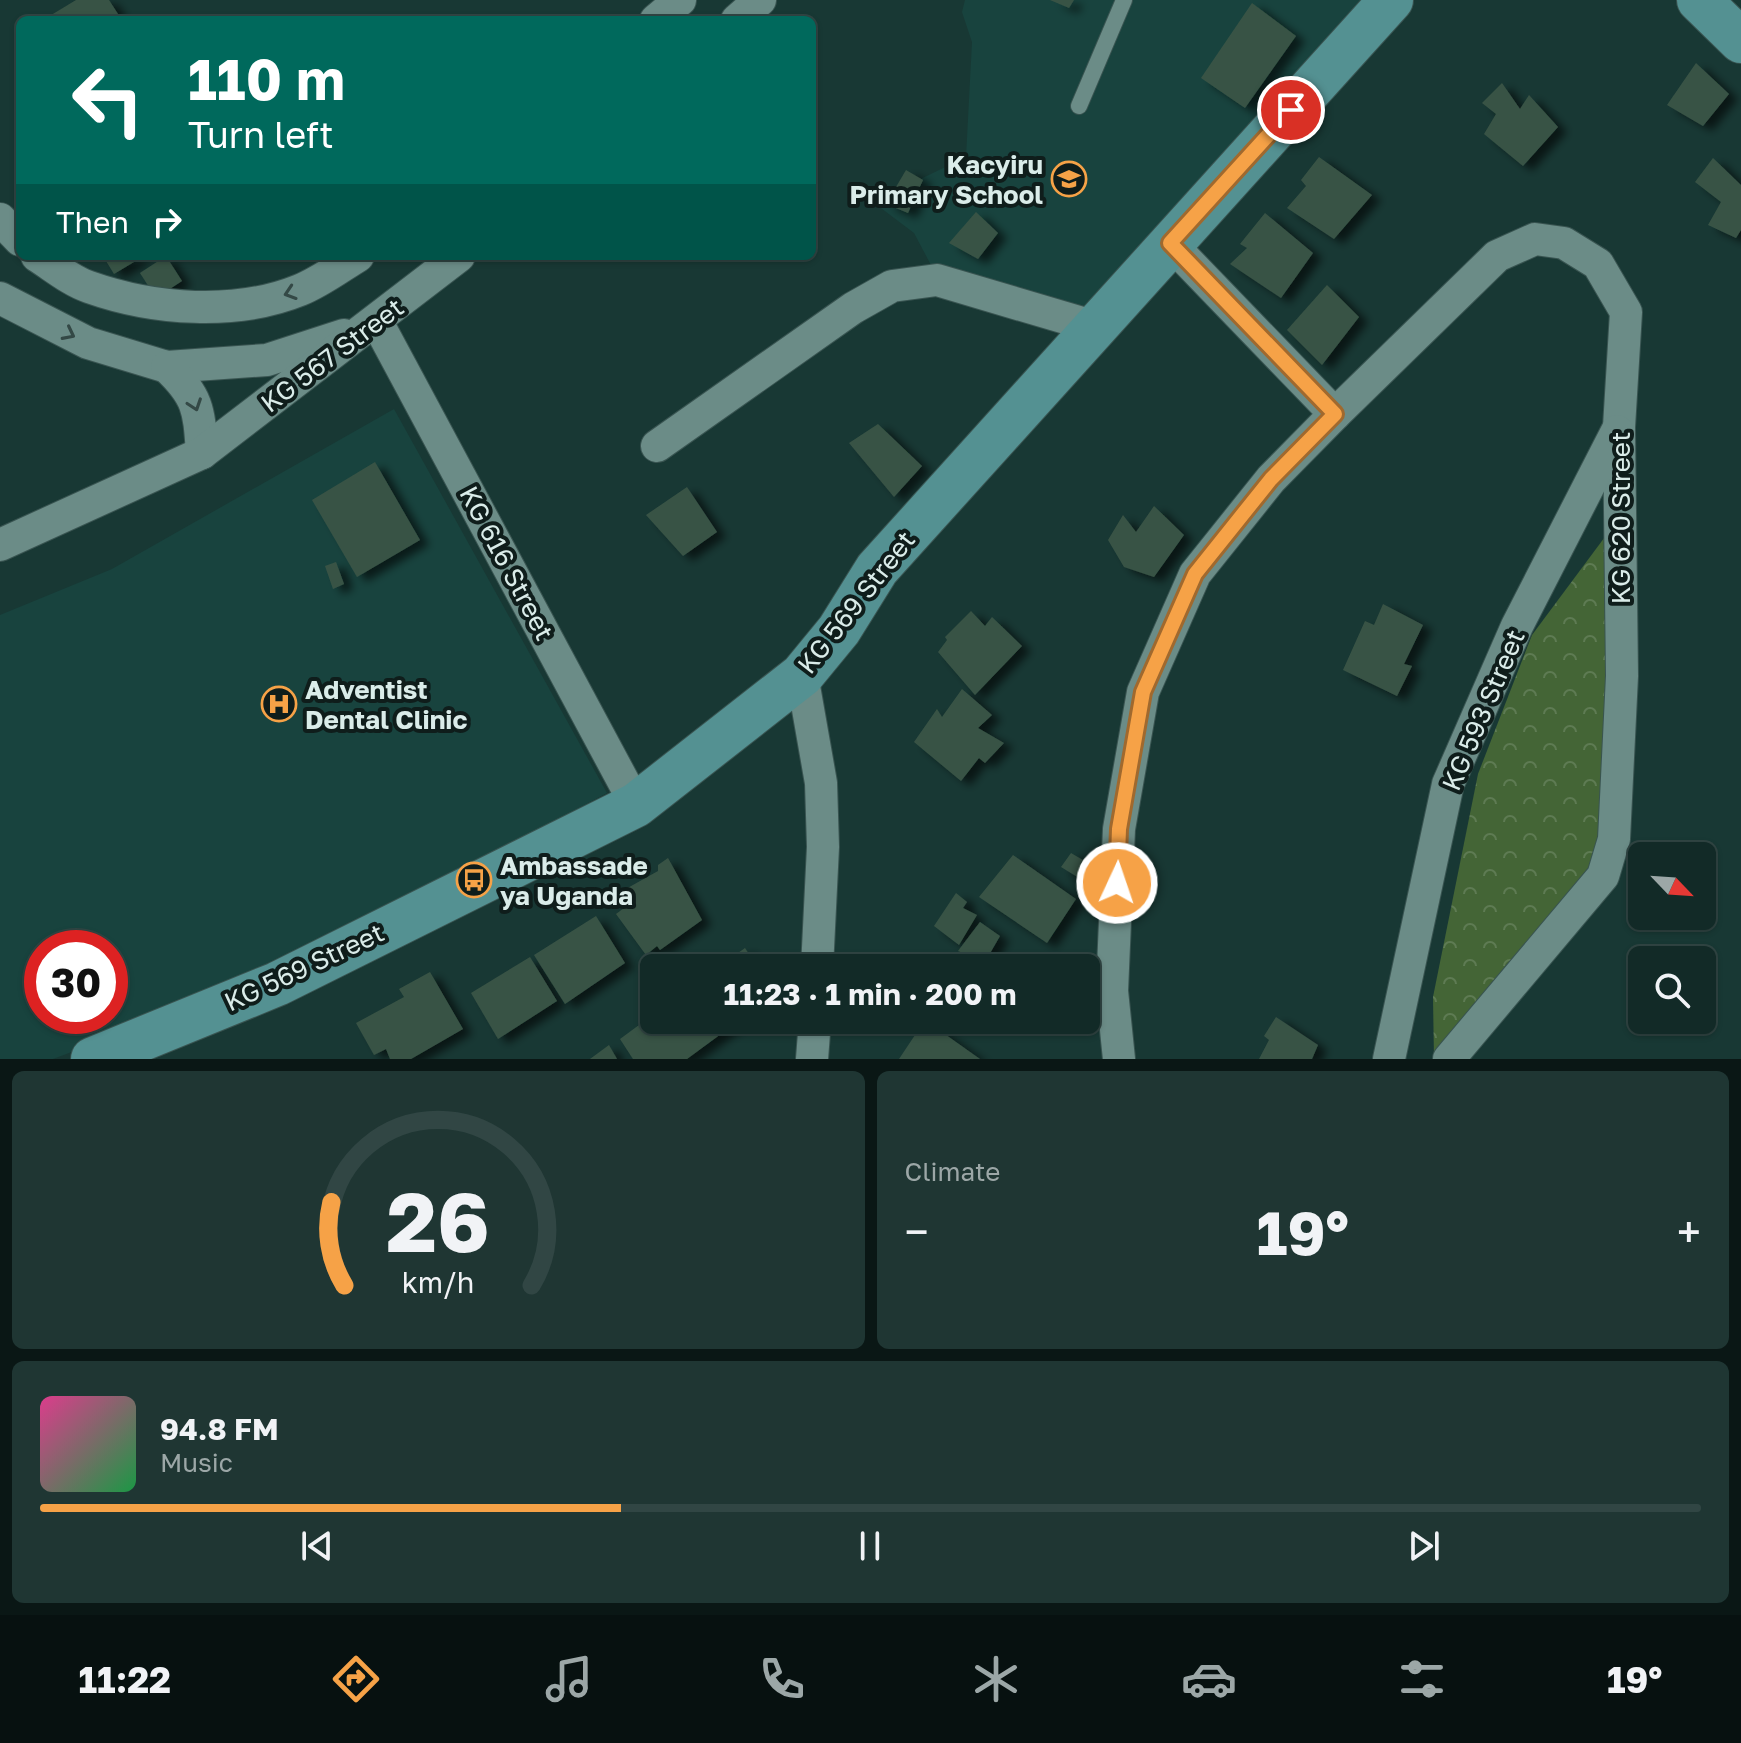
<!DOCTYPE html>
<html lang="en">
<head>
<meta charset="utf-8">
<style>
  body { margin:0; font-family:"Golos Text",sans-serif; background:#1f3633; color:#f1f3f6; height:100vh; display:flex; flex-direction:column; font-size:30px; white-space:nowrap }
  * { box-sizing:border-box; margin:0 }
  p { font-size:26px; color:#9ca7a7 }
  .icon { flex:none; width:44px; height:44px; fill:none; stroke:currentColor; stroke-width:2; stroke-linecap:round; stroke-linejoin:round }
  .map { position:relative; height:1059px; overflow:hidden }
  .details { display:flex; flex-direction:column; gap:12px; padding:12px; background:#0a1715; flex:1 }
  .details>* { flex:none }
  .hud { position:absolute; left:16px; top:16px; width:800px; height:244px; border-radius:12px; box-shadow:0 2px 6px #0004,0 0 0 2px #314644; background:#00695c; color:#fff; overflow:hidden }
  .needle { width:52px; rotate:115deg }
  .tools { position:absolute; left:1628px; top:842px; display:grid; gap:16px }
  .tools a { display:grid; place-items:center; width:88px; height:88px; border-radius:12px; background:#122a27; box-shadow:0 2px 6px #0004,0 0 0 2px #314644; font-size:40px }
  .speed { position:absolute; left:24px; top:930px; display:flex; gap:16px; font-size:40px; font-weight:700; text-align:center }
  .speed>* { display:grid; place-content:center; width:104px; height:104px; border-radius:50%; background:#122a27; box-shadow:0 2px 6px #0004,0 0 0 2px #314644; line-height:1 }
  .speed .limit { border:12px solid #d22; background:#fff; color:#111 }
  .pin { position:absolute; display:grid; place-items:center; width:68px; height:68px; color:#fff; margin:-34px; border:4px solid #fff; border-radius:50%; box-shadow:0 2px 8px #0007 }
  .me { position:absolute; width:88px; margin:-44px; rotate:3deg; stroke-linejoin:round; filter:drop-shadow(0 0 6px #0008) }
  .turn { display:flex; align-items:center; gap:28px; height:168px; padding:0 40px; font-size:36px }
  .turn .icon { width:104px; height:104px; stroke-width:2.5 }
  .turn b { display:block; font-size:56px; line-height:68px }
  .then { display:flex; align-items:center; height:76px; padding:0 40px; background:#0003; gap:16px; font-size:30px }
  .big { font-size:60px; font-weight:700; line-height:1.1 }
  .details .tile { flex:1; display:flex; flex-direction:column; justify-content:center; gap:12px; min-width:0; padding:0 28px; border-radius:12px; background:#1f3633 }
  .details .dial { align-items:center; gap:0 }
  .dial svg { height:208px; overflow:visible; fill:none; stroke:#314644; stroke-width:7; stroke-linecap:round; text-anchor:middle }
  .dial text { fill:#f1f3f6; stroke:none }
  .song { display:flex; align-items:center; gap:24px }
  .cover { width:96px; height:96px; border-radius:12px; background:linear-gradient(135deg,hsl(330 70% 55%),hsl(140 70% 35%)) }
  .played { height:8px; border-radius:4px; background:linear-gradient(90deg,#f6a247 35%,#314644 35%) }
  .keys { display:flex; justify-content:space-around; direction:ltr }
  .heat { display:flex; justify-content:space-between; align-items:center; font-size:44px; direction:ltr }
  .details .tiles { flex:1; display:grid; gap:12px; grid-template-columns:1fr 1fr }
  .tile:last-child { grid-column:span 2 }
  .trip { position:absolute; left:640px; top:954px; width:460px; height:80px; border-radius:12px; background:#122a27; box-shadow:0 2px 6px #0004,0 0 0 2px #314644; font-weight:700; line-height:80px; text-align:center }
  .dock { display:flex; height:128px; justify-content:space-around; align-items:center; background:#071110; color:#9ca7a7 }
  .dock .icon { width:56px; height:56px }
  .dock .on { color:#f6a247 }
  .dock b { font-size:36px; color:#f1f3f6 }
  .map>svg:first-child { display:block }
</style>
</head>
<body>
<div class="map">
<svg width="1741" height="1059" viewBox="0 0 1741 1059">
  <defs>
    <pattern id="forest-crowns" width="20" height="18" patternUnits="userSpaceOnUse" patternTransform="scale(2)"><rect width="20" height="18" fill="#446536"/><path d="M2 6a3 3 0 1 1 6 0M12 15a3 3 0 1 1 6 0" fill="none" stroke="#5e7b53"/></pattern>
    <filter id="shadow"><feDropShadow dx="9" dy="5" stdDeviation="4" flood-color="#0009"/></filter>
  </defs>
  <rect width="100%" height="100%" fill="#183834"/>
  <g fill="#18433e" fill-rule="evenodd">
    <path d="M965,0H1366L1095,317L932,267L914,233L873,202L966,157L972,42L962,12Z"/>
    <path d="M394,409L607,793L474,865L141,1026L53,1059H0V615L112,569ZM42,948H110V1016H42Z"/>
  </g>
  <path fill="url(#forest-crowns)" d="M1619,518L1604,882L1434,1059L1433,997L1478,774L1532,635Z"/>
  <g fill="#395345" filter="url(#shadow)">
    <path d="M76,0H109L118,14L108,20H43Z"/>
    <path d="M1050,0H1074L1069,8Z"/>
    <path d="M1252,3L1296,36L1245,108L1201,78Z"/>
    <path d="M1696,63L1729,94L1703,126L1667,105Z"/>
    <path d="M1502,83L1520,109L1529,95L1558,127L1523,166L1484,134L1496,114L1482,103Z"/>
    <path d="M1319,157L1372,195L1334,239L1287,208L1306,186L1301,180Z"/>
    <path d="M1713,158L1741,185V230L1736,238L1708,225L1721,202L1695,182Z"/>
    <path d="M906,170L923,180L908,213L886,204Z"/>
    <path d="M976,212L998,233L978,259L949,243Z"/>
    <path d="M1265,213L1313,253L1281,298L1230,264L1247,248L1240,244Z"/>
    <path d="M103,256H144L114,274Z"/>
    <path d="M166,256L182,281L156,298L140,273Z"/>
    <path d="M1327,285L1359,317L1322,365L1287,330Z"/>
    <path d="M878,424L922,466L894,497L849,443Z"/>
    <path d="M375,462L420,540L357,577L312,500Z"/>
    <path d="M687,487L717,532L683,556L646,515Z"/>
    <path d="M1154,506L1184,535L1154,577L1124,567L1108,540L1123,515L1136,532Z"/>
    <path d="M336,562L344,584L333,589L325,566Z"/>
    <path d="M1383,604L1423,625L1404,664L1412,666L1397,696L1343,670L1365,621L1374,625Z"/>
    <path d="M971,611L985,626L992,617L1022,646L975,695L938,652L947,640L945,637Z"/>
    <path d="M962,689L992,715L978,728L1004,743L985,763L979,758L961,781L914,742L937,709L942,717Z"/>
    <path d="M1071,853L1098,869L1089,884L1061,867Z"/>
    <path d="M1013,855L1076,899L1047,943L979,897Z"/>
    <path d="M668,858L702,920L660,950L657,946L646,955L616,914L632,902L624,890L658,871V865Z"/>
    <path d="M956,893L967,902L963,908L977,915L959,945L934,926Z"/>
    <path d="M596,916L625,963L565,1004L534,955Z"/>
    <path d="M980,922L1000,936L985,962L958,951Z"/>
    <path d="M745,948L758,968H717Z"/>
    <path d="M530,957L557,1001L498,1039L471,993Z"/>
    <path d="M430,972L463,1029L411,1059H390L386,1049L374,1055L356,1023L404,997L399,989Z"/>
    <path d="M654,1014V1020H740L687,1059H633L620,1039Z"/>
    <path d="M1276,1017L1318,1045L1312,1059H1259L1269,1040L1264,1036Z"/>
    <path d="M925,1020L980,1059H899Z"/>
    <path d="M609,1045L617,1059H590Z"/>
  </g>
  <g fill="none" stroke-linecap="round" stroke-linejoin="round">
    <g stroke="#395451" stroke-width="18">
      <path id="lane" d="M1079,106L1124,0"/>
    </g>
    <g stroke="#395451" stroke-width="34">
      <g id="street">
        <path d="M656,20L680,0"/>
        <path d="M737,20L760,0"/>
        <path d="M0,219L20,240"/>
        <path d="M1170,243L1335,414"/>
        <path d="M37,256C53,266 71,281 89,287C154,310 236,316 300,290C320,282 340,267 358,256"/>
        <path d="M0,298L88,343L167,367L267,360L344,335"/>
        <path d="M377,322L636,805"/>
        <path d="M167,367C199,397 199,411 202,453"/>
        <path d="M657,446L853,308L892,286L937,280L1096,327"/>
        <path d="M0,545L202,453L459,256"/>
        <path d="M802,675L821,783L823,847L817,968"/>
        <path d="M812,1059L815,1020"/>
        <path d="M1119,1059L1112,991L1119,829L1143,692L1195,574L1271,479L1335,414L1497,256L1535,239L1564,243L1598,264L1626,312L1619,427L1622,676L1614,839L1603,876L1449,1059"/>
        <path d="M1389,1059L1448,784L1517,626L1617,431"/>
      </g>
    </g>
    <g stroke="#395451" stroke-width="46">
      <g id="secondary">
        <path d="M1699,0L1741,41"/>
        <path d="M93,1059L277,984L636,805L802,675L839,630L877,569L1391,0"/>
      </g>
    </g>
    <use href="#lane" stroke="#6b8c87" stroke-width="16"/>
    <use href="#street" stroke="#6b8c87" stroke-width="32"/>
    <use href="#secondary" stroke="#549192" stroke-width="44"/>
  </g>
  <defs><path id="oneway-chevron" d="M-2-3.5L2.5 0L-2 3.5" fill="none" stroke-width="1.6" stroke-linecap="round" stroke-linejoin="round" transform="scale(2)"/></defs>
  <g stroke="#344946">
    <use href="#oneway-chevron" transform="translate(290 293) rotate(162)"/>
    <use href="#oneway-chevron" transform="translate(69 334) rotate(27)"/>
    <use href="#oneway-chevron" transform="translate(195 405) rotate(71)"/>
  </g>
  <g fill="none" stroke-linecap="round" stroke-linejoin="round">
    <g stroke="#a0692e" stroke-width="20">
      <path id="route" d="M1117,883L1119,829L1143,692L1195,574L1271,479L1335,414L1170,243L1291,110"/>
    </g>
    <use href="#route" stroke="#f6a247" stroke-width="14"/>
  </g>
  <defs>
    <g id="school-ring" transform="scale(1.8)"><circle r="9.5" fill="#0f1d1b" stroke="#f6a247" stroke-width="1.5"/><path d="M0-5L7-2L0 1L-7-2ZM-4 1L0 2.5L4 1V4Q0 6-4 4Z" fill="#f6a247"/></g>
    <g id="hospital-ring" transform="scale(1.8)"><circle r="9.5" fill="#0f1d1b" stroke="#f6a247" stroke-width="1.5"/><path d="M-5-5h3v3.5h4V-5h3V5h-3V1.5h-4V5h-3Z" fill="#f6a247"/></g>
    <g id="bus-ring" transform="scale(1.8)"><circle r="9.5" fill="#0f1d1b" stroke="#f6a247" stroke-width="1.5"/><path d="M-5-6H5V4H4V6H2V4H-2V6H-4V4H-5ZM-3.5-4V0h7V-4ZM-3.5 1.2v1.5H-2V1.2ZM2 1.2v1.5H3.5V1.2Z" fill="#f6a247"/></g>
  </defs>
  <g fill-rule="evenodd">
    <use href="#school-ring" x="1069" y="179"/>
    <use href="#hospital-ring" x="279" y="704"/>
    <use href="#bus-ring" x="474" y="880"/>
  </g>
  <g text-anchor="middle" dominant-baseline="central" stroke-width="8" stroke-linejoin="round" paint-order="stroke">
    <g font-size="26" font-weight="bold" fill="#daece9" stroke="#0f1d1b" text-anchor="start">
      <text x="1043" y="164" text-anchor="end">Kacyiru<tspan x="1043" dy="30">Primary School</tspan></text>
      <text x="305" y="689">Adventist<tspan x="305" dy="30">Dental Clinic</tspan></text>
      <text x="500" y="865">Ambassade<tspan x="500" dy="30">ya Uganda</tspan></text>
    </g>
    <g font-size="26" fill="#daece9" stroke="#0f1d1b">
      <text transform="translate(332 355) rotate(-37)">KG 567 Street</text>
      <text transform="translate(1620 518) rotate(-90)">KG 620 Street</text>
      <text transform="translate(507 563) rotate(62)">KG 616 Street</text>
      <text transform="translate(856 602) rotate(-52)">KG 569 Street</text>
      <text transform="translate(1483 710) rotate(-67)">KG 593 Street</text>
      <text transform="translate(304 967) rotate(-25)">KG 569 Street</text>
    </g>
  </g>
</svg>
<div class="tools">
<a><svg class="needle" viewBox="-14 -14 28 28"><path d="M0-13l5 13h-10z" fill="#e53935"/><path d="M0 13l5-13h-10z" fill="#9ca7a7"/></svg></a>
<a><svg class="icon" aria-label="search" viewBox="0 0 24 24"><circle cx="10" cy="10" r="6"/><path d="M15 15l6 6"/></svg></a>
</div>
<div class="speed"><div class="limit">30</div></div>
<div class="pin" style="left:1291px;top:110px;background:#d93025"><svg class="icon" aria-label="arrive" viewBox="0 0 24 24"><path d="M6 21V4h12l-3 4 3 4H6"/></svg></div>
<svg class="me" style="left:1117px;top:883px" viewBox="-20 -20 40 40"><circle r="17" fill="#f6a247" stroke="#fff" stroke-width="3"/><path d="M0-11L8 9 0 5-8 9z" fill="#fff"/></svg>
<div class="trip">11:23 · 1 min · 200 m</div>
<div class="hud">
<div class="turn"><svg class="icon" aria-label="left" viewBox="0 0 24 24"><path d="M17 20v-9H6M10 6l-5 5 5 5"/></svg><div><b>110 m</b>Turn left</div></div>
<div class="then">Then<svg class="icon" aria-label="right" viewBox="0 0 24 24"><path d="M7 20v-9h11M14 6l5 5-5 5"/></svg></div>
</div>
</div>
<section class="details">
<div class="tiles">
<div class="tile dial"><svg viewBox="0 0 100 80">
<path d="M14 69A42 42 0 1 1 86 69"/>
<path d="M14 69A42 42 0 0 1 9 37" stroke="#f6a247"/>
<text x="50" y="56" font-size="32" font-weight="700">26</text>
<text x="50" y="72" font-size="11">km/h</text>
</svg></div>
<div class="tile"><p>Climate</p>
<div class="heat"><a>−</a><b class="big">19°</b><a>+</a></div>
</div>
<div class="tile">
<div class="song"><i class="cover"></i><div><b>94.8 FM</b><p>Music</p></div></div>
<div class="played"></div>
<div class="keys"><svg class="icon" aria-label="previous" viewBox="0 0 24 24"><path d="M18 5L8 12l10 7zM5 5v14"/></svg><svg class="icon" aria-label="pause" viewBox="0 0 24 24"><path d="M8 5v14M16 5v14"/></svg><svg class="icon" aria-label="next" viewBox="0 0 24 24"><path d="M6 5l10 7-10 7zM19 5v14"/></svg></div>
</div>
</div>
</section>
<nav class="dock">
<b>11:22</b>
<svg class="icon on" aria-label="directions" viewBox="0 0 24 24"><path d="M12 3l9 9-9 9-9-9zM9 14v-3h6M13 9l2 2-2 2"/></svg>
<svg class="icon" aria-label="music" viewBox="0 0 24 24"><path d="M9 18V5l10-2v13"/><circle cx="6" cy="18" r="3"/><circle cx="16" cy="16" r="3"/></svg>
<svg class="icon" aria-label="phone" viewBox="0 0 24 24"><path d="M5 4h4l2 5-3 2q2 4 5 5l2-3 5 2v4C11 20 4 13 5 4z"/></svg>
<svg class="icon" aria-label="climate" viewBox="0 0 24 24"><path d="M12 3v18M4 7l16 10M4 17L20 7"/></svg>
<svg class="icon" aria-label="car" viewBox="0 0 24 24"><path d="M5 17H2v-5l4-1 3-4h7l3 4 3 1v5h-3M9 17h6M6 11h13"/><circle cx="7" cy="17" r="2"/><circle cx="17" cy="17" r="2"/></svg>
<svg class="icon" aria-label="filters" viewBox="0 0 24 24"><path d="M4 7h16M4 17h16"/><circle cx="9" cy="7" r="2"/><circle cx="15" cy="17" r="2"/></svg>
<b>19°</b>
</nav>
</body>
</html>
